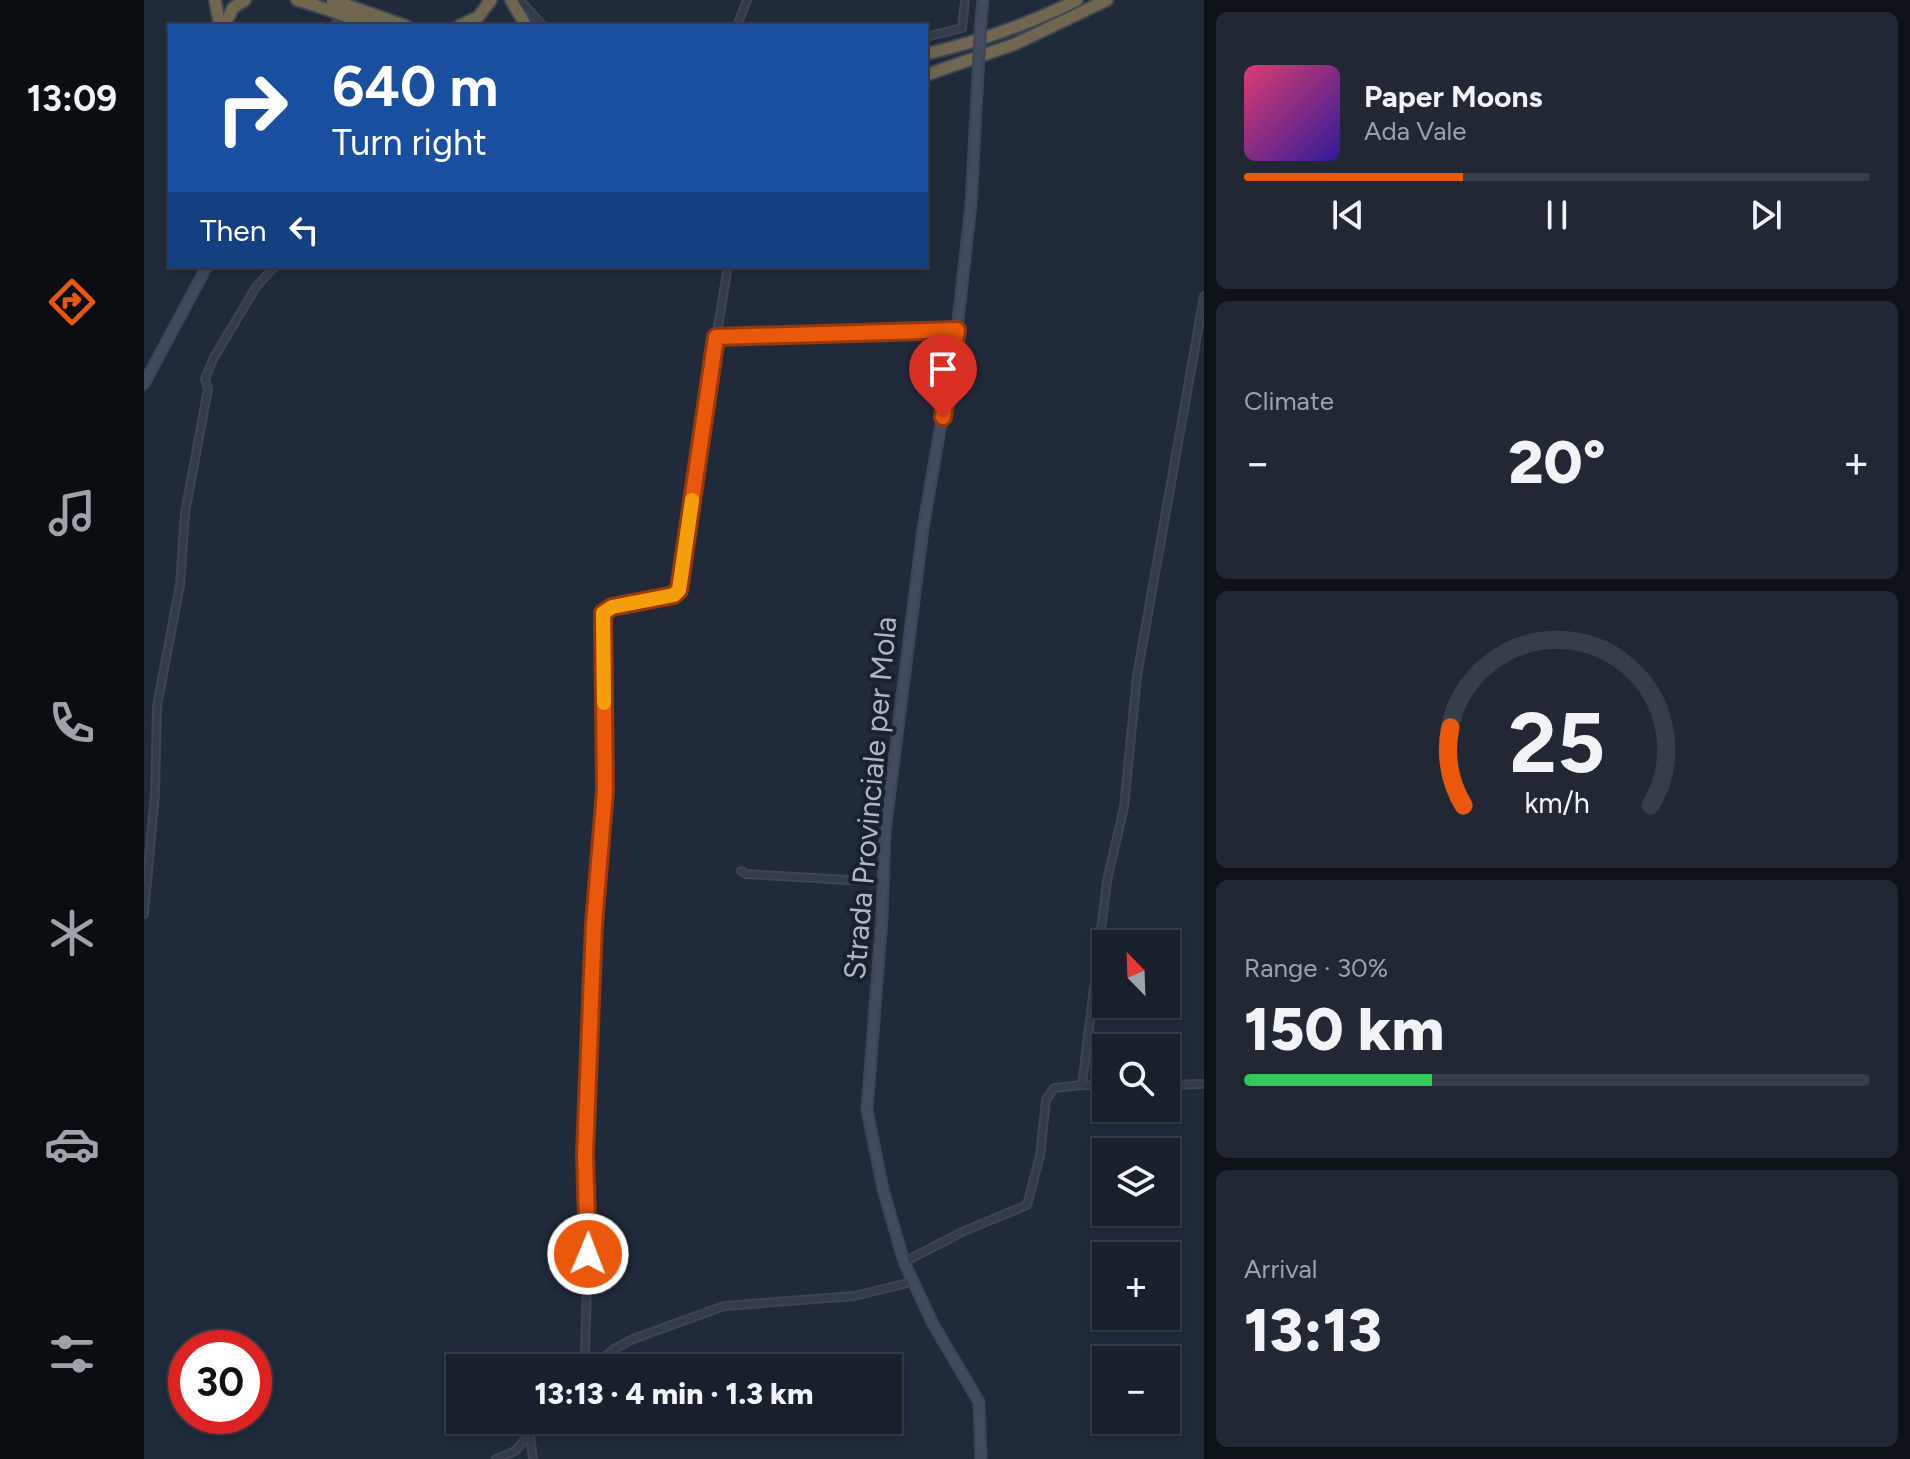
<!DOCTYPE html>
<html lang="en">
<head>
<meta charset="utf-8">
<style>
  body { margin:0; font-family:Figtree,sans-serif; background:#212834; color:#f1f3f6; height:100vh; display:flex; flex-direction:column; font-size:30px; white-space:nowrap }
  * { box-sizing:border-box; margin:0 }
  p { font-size:26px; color:#9fa3a9 }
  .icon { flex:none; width:44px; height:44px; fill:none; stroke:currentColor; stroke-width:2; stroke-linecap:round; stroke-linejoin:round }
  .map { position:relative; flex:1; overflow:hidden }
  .sheet { display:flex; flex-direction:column; gap:12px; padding:12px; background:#0d1218; width:706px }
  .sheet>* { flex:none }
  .banner { position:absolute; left:24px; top:24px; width:760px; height:244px; border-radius:0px; box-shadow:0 4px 12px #0003,0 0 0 2px #363e48; background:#1a4fa0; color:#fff; overflow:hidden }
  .needle { width:52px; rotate:337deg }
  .tools { position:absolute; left:948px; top:930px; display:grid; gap:16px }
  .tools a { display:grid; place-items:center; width:88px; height:88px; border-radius:0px; background:#18202c; box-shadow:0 4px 12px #0003,0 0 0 2px #363e48; font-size:40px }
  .speed { position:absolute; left:24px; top:1330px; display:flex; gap:16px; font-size:40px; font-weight:700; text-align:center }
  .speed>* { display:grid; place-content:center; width:104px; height:104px; border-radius:50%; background:#18202c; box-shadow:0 4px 12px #0003,0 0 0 2px #363e48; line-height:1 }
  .speed .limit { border:12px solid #d22; background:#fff; color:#111 }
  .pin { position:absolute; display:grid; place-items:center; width:68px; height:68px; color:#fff; margin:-82px -34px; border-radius:50% 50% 50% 0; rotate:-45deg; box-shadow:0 0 8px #0007 }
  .pin .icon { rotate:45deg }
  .me { position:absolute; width:88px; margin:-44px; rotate:1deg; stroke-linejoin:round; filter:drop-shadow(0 0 6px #0008) }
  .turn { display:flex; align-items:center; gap:28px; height:168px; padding:0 32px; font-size:36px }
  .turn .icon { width:104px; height:104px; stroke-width:2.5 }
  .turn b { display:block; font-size:56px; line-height:68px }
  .then { display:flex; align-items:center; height:76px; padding:0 32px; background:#0003; gap:16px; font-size:30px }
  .big { font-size:60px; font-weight:800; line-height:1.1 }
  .sheet .tile { flex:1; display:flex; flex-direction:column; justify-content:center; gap:12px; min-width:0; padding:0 28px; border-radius:12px; background:#212834 }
  .sheet .dial { align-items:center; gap:0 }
  .dial svg { height:208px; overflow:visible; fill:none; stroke:#363e48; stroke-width:7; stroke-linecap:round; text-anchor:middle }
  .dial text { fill:#f1f3f6; stroke:none }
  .song { display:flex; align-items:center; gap:24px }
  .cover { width:96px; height:96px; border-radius:12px; background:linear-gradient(135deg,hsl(340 70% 55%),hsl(250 70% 35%)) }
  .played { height:8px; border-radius:4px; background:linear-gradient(90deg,#ea580c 35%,#363e48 35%) }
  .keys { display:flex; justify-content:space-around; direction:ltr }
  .heat { display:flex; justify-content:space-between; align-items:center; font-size:44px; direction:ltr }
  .charge { height:12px; border-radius:6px; background:linear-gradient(90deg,#34c759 30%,#363e48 0) }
  .trip { position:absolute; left:302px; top:1354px; width:456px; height:80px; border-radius:0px; background:#18202c; box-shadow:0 4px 12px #0003,0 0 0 2px #363e48; font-weight:800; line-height:80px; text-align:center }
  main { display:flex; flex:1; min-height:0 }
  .menu { display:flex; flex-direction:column; width:144px; justify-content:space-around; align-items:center; background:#0a0d12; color:#9fa3a9 }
  .menu .icon { width:56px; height:56px }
  .menu .current { color:#ea580c }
  .menu b { font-size:36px; color:#f1f3f6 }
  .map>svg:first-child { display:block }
</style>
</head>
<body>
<main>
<nav class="menu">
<b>13:09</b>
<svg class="icon current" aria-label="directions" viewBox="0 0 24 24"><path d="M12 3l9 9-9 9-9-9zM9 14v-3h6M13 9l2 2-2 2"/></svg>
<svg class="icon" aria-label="music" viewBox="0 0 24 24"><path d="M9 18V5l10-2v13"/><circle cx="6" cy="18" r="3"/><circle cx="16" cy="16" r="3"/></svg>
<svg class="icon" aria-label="phone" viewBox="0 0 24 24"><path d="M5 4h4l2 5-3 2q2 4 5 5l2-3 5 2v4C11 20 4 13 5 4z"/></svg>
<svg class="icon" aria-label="climate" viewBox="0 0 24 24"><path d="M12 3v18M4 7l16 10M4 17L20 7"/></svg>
<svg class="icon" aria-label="car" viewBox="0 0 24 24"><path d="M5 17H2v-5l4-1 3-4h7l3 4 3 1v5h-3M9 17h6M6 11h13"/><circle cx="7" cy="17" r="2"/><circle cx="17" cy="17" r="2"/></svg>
<svg class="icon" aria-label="filters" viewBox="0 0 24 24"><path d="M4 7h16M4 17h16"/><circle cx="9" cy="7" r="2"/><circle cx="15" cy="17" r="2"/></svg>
</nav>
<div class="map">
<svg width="1060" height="1459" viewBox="0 0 1060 1459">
  <rect width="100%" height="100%" fill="#202a3b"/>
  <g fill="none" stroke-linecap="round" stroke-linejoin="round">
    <g stroke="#3d4554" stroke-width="10">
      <g id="street">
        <path d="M376,0L399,26"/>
        <path d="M593,26L603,0"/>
        <path d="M782,37L818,28L821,0"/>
        <path d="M572,337L813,330"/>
        <path d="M597,871L602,874L739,882"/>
        <path d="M0,914L11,794L13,706L36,585L41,513L64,389L61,379L69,359L112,287L131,266"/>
        <path d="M938,1085H962"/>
        <path d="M1022,1085L1060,1084"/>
        <path d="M760,1262L818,1232L883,1205L896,1156L902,1100L910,1088L938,1085L963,881L980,807L993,676L1060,296"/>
        <path d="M445,1368L441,1356L445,1210L441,1154L450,924L461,791L459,613L468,607L530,595L537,584L556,436L584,266"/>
        <path d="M448,1368L470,1349L489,1339L580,1306L710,1296L768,1282"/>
        <path d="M386,1435L389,1459"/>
        <path d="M352,1459L371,1451L398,1420"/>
      </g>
    </g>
    <g stroke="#3d4554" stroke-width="13">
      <g id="secondary">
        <path d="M837,20L839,0"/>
        <path d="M192,26L206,0"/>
        <path d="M834,74L827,204L813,330L779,529L741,832L738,918L723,1110L739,1189L760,1262L789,1324L835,1402L837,1459"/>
        <path d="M0,384L63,266"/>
      </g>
    </g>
    <g stroke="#3e4656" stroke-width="15">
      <g id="highway">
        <path d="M71,0L76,26"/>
        <path d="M153,0L173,6"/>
        <path d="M367,0L382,26"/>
        <path d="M231,15L262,26"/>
        <path d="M80,26L89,8L101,0"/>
        <path d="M315,26L334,17L347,0"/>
        <path d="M782,54C834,42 885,24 933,0"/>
        <path d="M782,75L871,44L963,0"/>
      </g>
    </g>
    <use href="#street" stroke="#343c4b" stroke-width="6"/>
    <use href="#secondary" stroke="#414a5e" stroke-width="9"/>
    <use href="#highway" stroke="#716650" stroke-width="11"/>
    <g stroke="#3d4554" stroke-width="13" stroke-linecap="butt">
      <path id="secondary-bridge" d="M834,74L837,20"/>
    </g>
    <g stroke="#3e4656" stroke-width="15" stroke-linecap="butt">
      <g id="highway-bridge">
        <path d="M188,0L231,15"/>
        <path d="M173,6L230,26"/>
      </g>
    </g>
    <use href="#secondary-bridge" stroke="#414a5e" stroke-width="9"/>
    <use href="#highway-bridge" stroke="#716650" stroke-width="11"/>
  </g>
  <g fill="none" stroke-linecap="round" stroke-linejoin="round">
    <g stroke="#983908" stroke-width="20">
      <path id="route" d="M444,1254L441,1154L450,924L461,791L459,613L468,607L530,595L535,590L572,337L813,330L799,417"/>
    </g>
    <use href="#route" stroke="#ea580c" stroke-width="14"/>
    <path stroke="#f59e0b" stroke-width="14" d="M460,703L459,613L468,607L530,595L535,590L548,500"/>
  </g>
  <g text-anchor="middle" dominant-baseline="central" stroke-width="8" stroke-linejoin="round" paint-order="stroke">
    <g font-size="30" fill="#aeb6c7" stroke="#19212f">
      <text transform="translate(726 798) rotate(-85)">Strada Provinciale per Mola</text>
    </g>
  </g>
</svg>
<div class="tools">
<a><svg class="needle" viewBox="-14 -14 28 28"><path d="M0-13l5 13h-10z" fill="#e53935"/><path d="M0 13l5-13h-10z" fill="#9fa3a9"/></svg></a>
<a><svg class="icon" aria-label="search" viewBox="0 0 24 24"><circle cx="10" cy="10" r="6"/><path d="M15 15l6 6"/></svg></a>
<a><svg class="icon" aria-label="layers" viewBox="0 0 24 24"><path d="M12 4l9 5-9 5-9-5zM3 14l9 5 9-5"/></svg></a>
<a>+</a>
<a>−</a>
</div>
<div class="speed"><div class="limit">30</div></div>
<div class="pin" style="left:799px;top:417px;background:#d93025"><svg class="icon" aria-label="arrive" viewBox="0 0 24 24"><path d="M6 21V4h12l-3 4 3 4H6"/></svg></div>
<svg class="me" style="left:444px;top:1254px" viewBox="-20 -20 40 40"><circle r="17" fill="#ea580c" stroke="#fff" stroke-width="3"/><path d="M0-11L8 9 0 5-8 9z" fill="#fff"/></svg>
<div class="trip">13:13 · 4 min · 1.3 km</div>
<div class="banner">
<div class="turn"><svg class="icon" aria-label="right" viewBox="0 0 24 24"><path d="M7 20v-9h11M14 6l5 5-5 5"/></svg><div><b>640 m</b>Turn right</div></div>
<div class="then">Then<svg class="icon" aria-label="left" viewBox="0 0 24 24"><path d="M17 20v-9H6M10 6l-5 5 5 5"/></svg></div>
</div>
</div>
<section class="sheet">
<div class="tile">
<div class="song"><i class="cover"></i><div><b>Paper Moons</b><p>Ada Vale</p></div></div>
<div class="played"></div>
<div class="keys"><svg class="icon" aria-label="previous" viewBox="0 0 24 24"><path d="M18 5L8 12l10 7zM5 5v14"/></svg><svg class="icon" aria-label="pause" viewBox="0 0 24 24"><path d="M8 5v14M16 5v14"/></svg><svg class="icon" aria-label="next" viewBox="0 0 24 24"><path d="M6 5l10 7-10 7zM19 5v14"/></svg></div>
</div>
<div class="tile"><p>Climate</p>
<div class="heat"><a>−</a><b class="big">20°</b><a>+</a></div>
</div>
<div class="tile dial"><svg viewBox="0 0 100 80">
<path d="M14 69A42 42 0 1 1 86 69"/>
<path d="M14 69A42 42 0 0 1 9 39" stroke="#ea580c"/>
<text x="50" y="56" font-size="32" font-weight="700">25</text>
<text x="50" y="72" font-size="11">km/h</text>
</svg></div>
<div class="tile"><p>Range · 30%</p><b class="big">150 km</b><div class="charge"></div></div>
<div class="tile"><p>Arrival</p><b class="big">13:13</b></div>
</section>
</main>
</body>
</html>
